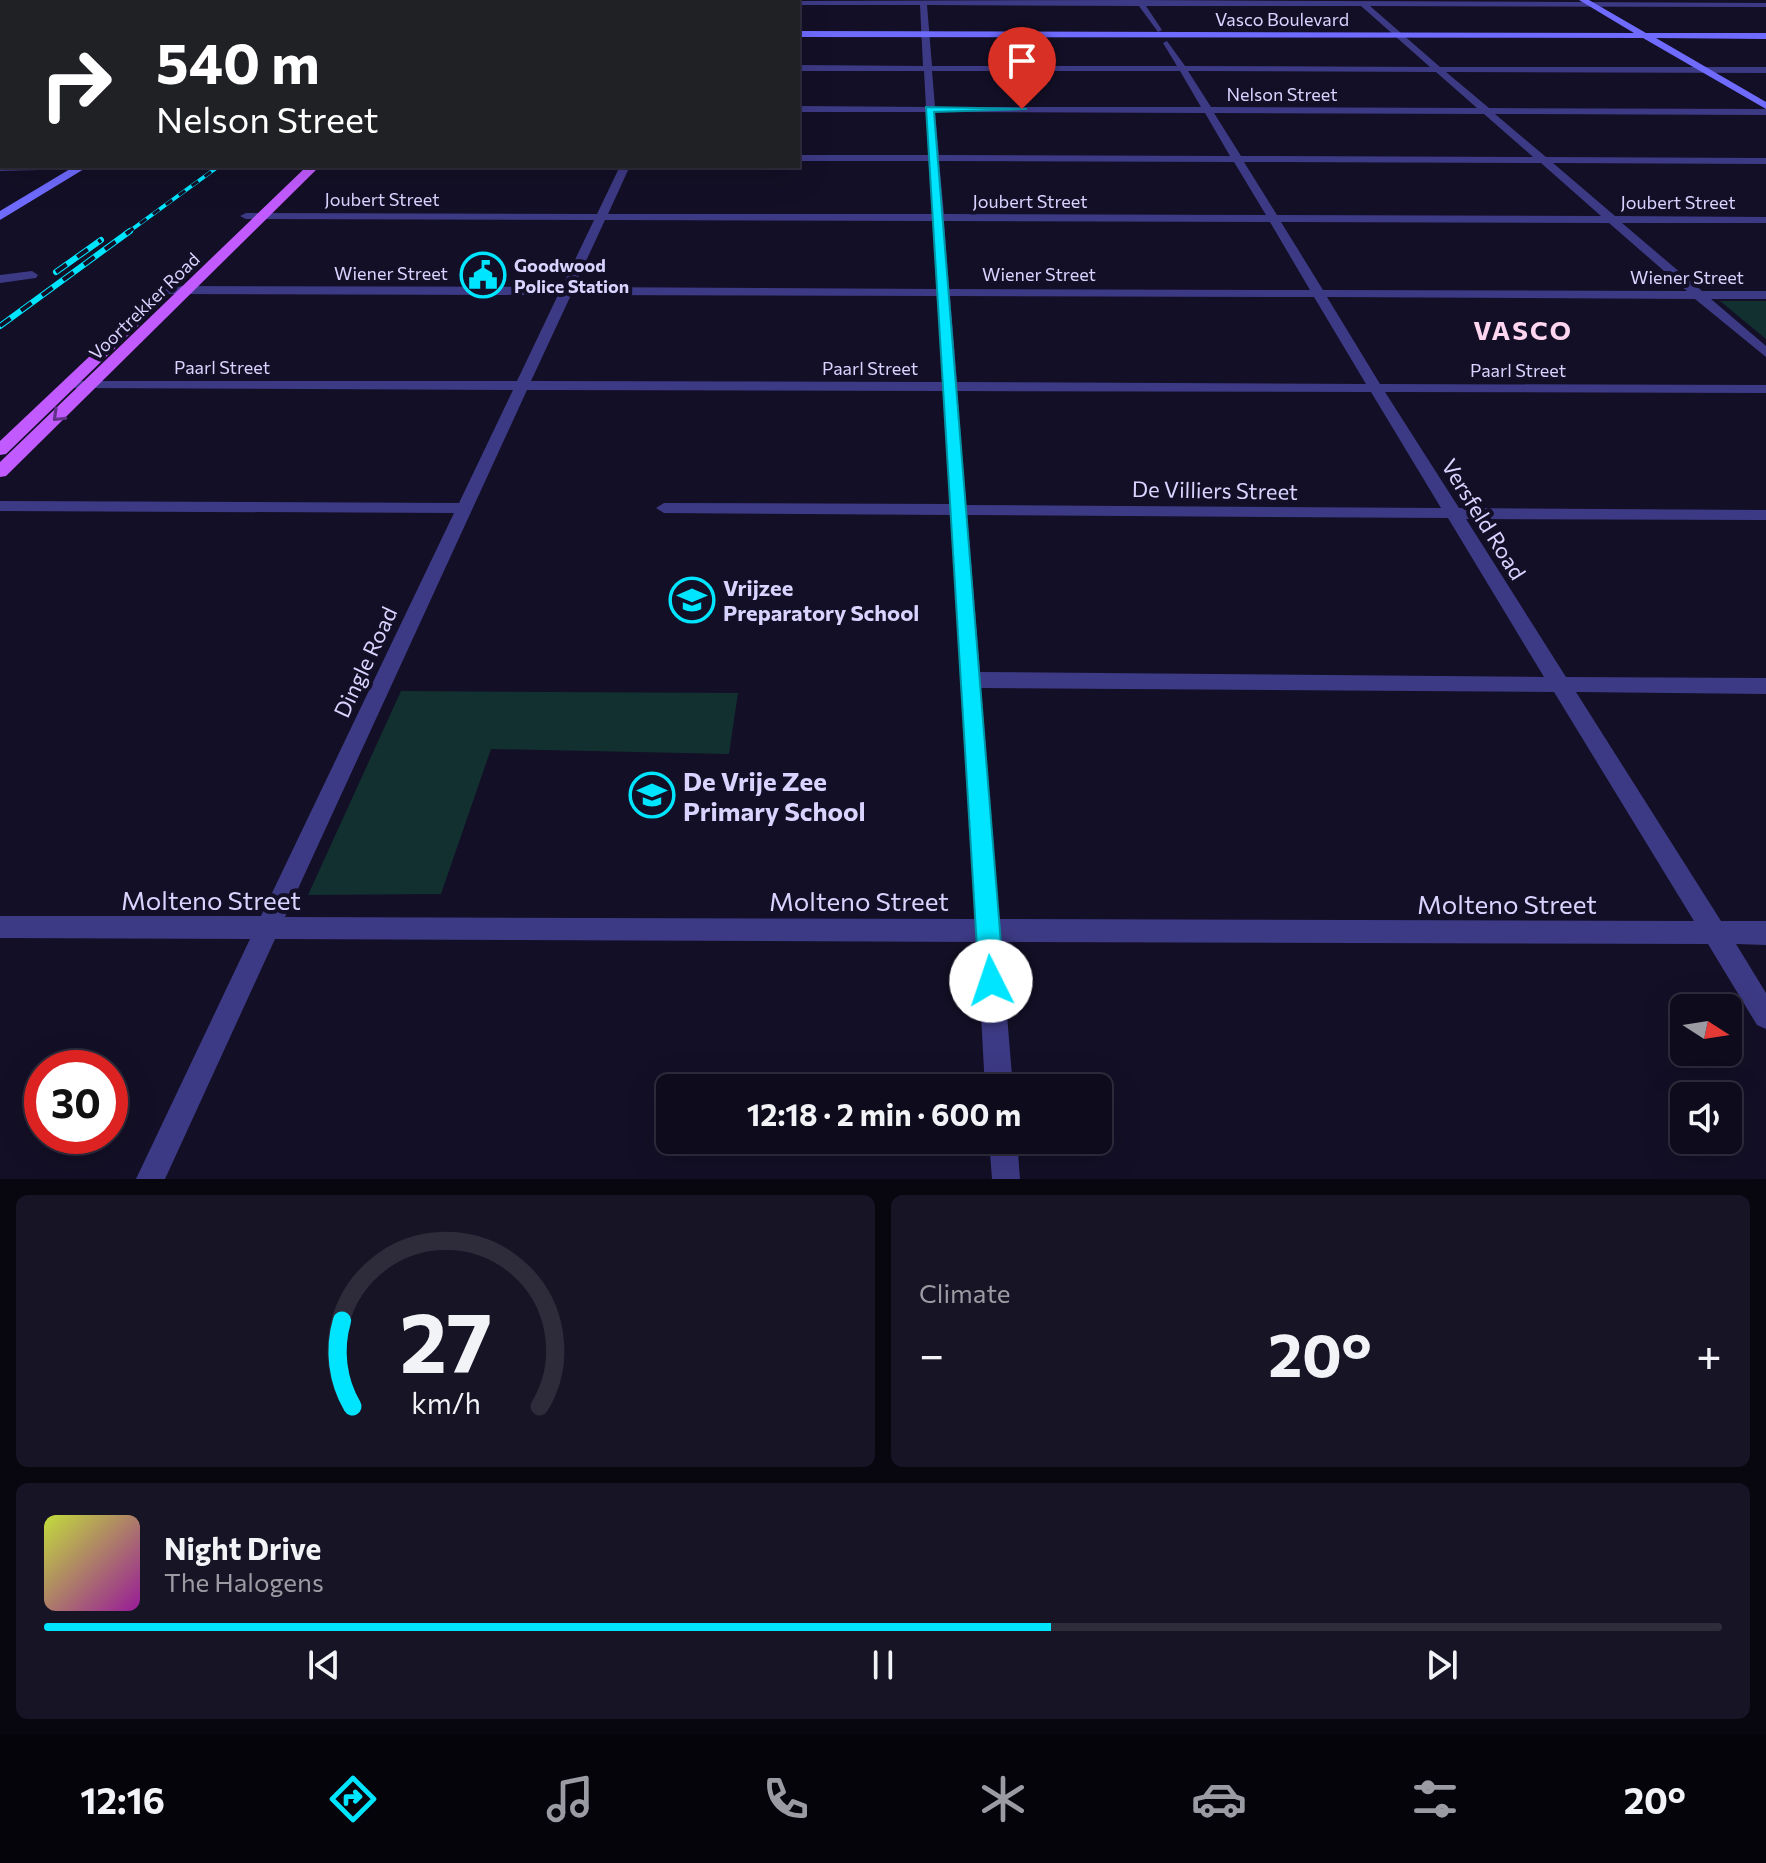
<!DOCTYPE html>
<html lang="en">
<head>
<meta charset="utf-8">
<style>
  body { margin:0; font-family:Commissioner,sans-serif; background:#171425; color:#f1f3f6; height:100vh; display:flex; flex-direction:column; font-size:30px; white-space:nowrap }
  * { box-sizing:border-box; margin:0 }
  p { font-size:26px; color:#9b9ba3 }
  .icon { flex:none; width:44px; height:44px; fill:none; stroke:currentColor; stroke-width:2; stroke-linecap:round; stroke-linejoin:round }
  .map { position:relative; height:1179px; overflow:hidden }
  .sheet { display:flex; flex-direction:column; gap:16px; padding:16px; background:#08060f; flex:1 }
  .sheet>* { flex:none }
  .banner { position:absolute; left:0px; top:0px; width:800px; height:168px; box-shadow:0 8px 32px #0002,0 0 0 2px #2e2b3b; background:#202124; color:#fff; overflow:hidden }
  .needle { width:52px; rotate:102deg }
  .buttons { position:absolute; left:1670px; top:994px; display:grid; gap:16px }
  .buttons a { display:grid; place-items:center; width:72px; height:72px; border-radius:12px; background:#0e0b1c; box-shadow:0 8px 32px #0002,0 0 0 2px #2e2b3b; font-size:40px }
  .speed { position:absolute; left:24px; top:1050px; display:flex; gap:16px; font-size:40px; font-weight:700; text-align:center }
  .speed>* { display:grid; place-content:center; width:104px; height:104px; border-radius:50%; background:#0e0b1c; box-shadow:0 8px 32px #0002,0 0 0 2px #2e2b3b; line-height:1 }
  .speed .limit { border:12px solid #d22; background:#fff; color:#111 }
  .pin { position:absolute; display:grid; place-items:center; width:68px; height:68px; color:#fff; margin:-82px -34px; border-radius:50% 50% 50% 0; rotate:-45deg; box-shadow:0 0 8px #0007 }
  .pin .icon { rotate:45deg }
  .me { position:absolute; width:88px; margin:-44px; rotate:356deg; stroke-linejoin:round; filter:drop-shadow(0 0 6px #0008) }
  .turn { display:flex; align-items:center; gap:28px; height:168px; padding:0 24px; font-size:36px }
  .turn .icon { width:104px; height:104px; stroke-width:2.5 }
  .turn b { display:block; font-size:56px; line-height:68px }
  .big { font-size:60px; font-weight:700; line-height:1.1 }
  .sheet .tile { flex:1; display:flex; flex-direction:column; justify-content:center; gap:12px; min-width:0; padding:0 28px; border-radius:12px; background:#171425 }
  .sheet .dial { align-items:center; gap:0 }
  .dial svg { height:208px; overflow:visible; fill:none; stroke:#2e2b3b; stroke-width:7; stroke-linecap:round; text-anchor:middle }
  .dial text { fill:#f1f3f6; stroke:none }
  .song { display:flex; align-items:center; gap:24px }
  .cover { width:96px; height:96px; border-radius:12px; background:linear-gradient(135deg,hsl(70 70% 55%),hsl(300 70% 35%)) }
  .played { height:8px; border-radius:4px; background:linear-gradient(90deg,#00e5ff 60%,#2e2b3b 60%) }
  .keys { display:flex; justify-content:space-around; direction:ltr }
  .heat { display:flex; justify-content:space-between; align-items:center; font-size:44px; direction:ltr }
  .sheet .tiles { flex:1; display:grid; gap:16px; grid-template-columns:1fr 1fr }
  .tile:last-child { grid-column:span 2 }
  .trip { position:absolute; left:656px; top:1074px; width:456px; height:80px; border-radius:12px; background:#0e0b1c; box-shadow:0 8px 32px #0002,0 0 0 2px #2e2b3b; font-weight:700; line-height:80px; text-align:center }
  .tab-bar { display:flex; height:128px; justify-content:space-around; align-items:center; background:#06040b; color:#9b9ba3 }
  .tab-bar .icon { width:56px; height:56px }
  .tab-bar .current { color:#00e5ff }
  .tab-bar b { font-size:36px; color:#f1f3f6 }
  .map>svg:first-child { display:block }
</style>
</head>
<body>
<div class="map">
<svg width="1766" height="1179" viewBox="0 0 1766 1179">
  <rect width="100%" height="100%" fill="#130f26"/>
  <g fill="#12302f">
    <path d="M1720,301H1766V339Z"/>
    <path d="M401,691L738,693L729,754L491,749L441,894L308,895Z"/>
  </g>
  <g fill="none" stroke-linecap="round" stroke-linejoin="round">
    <path stroke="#0c2248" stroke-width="3" d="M80,2L86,0"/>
    <g fill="#3d3a85" fill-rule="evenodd">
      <path d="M0,0H6L2,2Z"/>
      <path d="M185,0H193L183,2Z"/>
      <path d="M236,0H245L234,2Z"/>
      <path d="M288,0H296L287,2Z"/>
      <path d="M339,0H347L337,2Z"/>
      <path d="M700,0H708L699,2Z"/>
      <path d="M1135,0L1766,3V7L1370,6L1440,67H1766V73L1446,72L1489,108L1766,109V115L1495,114L1546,157L1766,158V164L1553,163L1615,216L1766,217V223H1622L1702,291H1766V299H1711L1766,346V357L1695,299L1327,297L1380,384L1766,385V393L1385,392L1459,508L1766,510V520L1466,519L1566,677L1766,678V694L1576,692L1721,921H1766V945L1736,944L1766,993V1029L1757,1025L1708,944L1001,942L1013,1088H985L977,942L275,939L165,1179H136L250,939L0,938V916H261L454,513L0,511V501L459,503L513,390L76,388L71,387V381H517L558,295L168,294L162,290L168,286L562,287L594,220L246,219L240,216L246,213L597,214L620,166H630L608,214H932L929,161H798V155H929L926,112H798V106L926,107L924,71H798V65L923,66L920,5H798L795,1ZM927,5L1139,6L1158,32L1162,30L1146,6H1361L1430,67L1185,66L1167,41L1163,43L1177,66H932ZM932,71H1180L1201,107H935ZM1188,71L1436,72L1477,108L1211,107ZM935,112L1205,113L1230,156L939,155ZM1214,113L1484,114L1533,157L1241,156ZM939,161L1234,162L1266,215L944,214ZM1244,162L1541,163L1601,216L1277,215ZM605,220L933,221L937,289L574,287ZM944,221L1270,222L1310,290L949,289ZM1281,222L1609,223L1687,291L1323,290ZM571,295L937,296L943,382L531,381ZM950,296L1314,297L1366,384L957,382ZM527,390L943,391L950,504L664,503L656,508L664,513L951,515L975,919L285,917ZM957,391L1371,392L1441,508L966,505ZM967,515L1448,518L1544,677L980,672ZM981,688L1554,692L1694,921L999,919Z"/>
      <rect x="0" y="83" width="2" height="6"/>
      <rect x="0" y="120" width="2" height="6"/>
      <path d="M0,165L2,166H87L82,169L0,171Z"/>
      <path d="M32,271L38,275L36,278L0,283V275Z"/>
      <path d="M989,1140H1017L1020,1179H992Z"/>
    </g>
    <g fill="#6f6bff" fill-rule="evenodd">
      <path d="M1579,0H1589L1646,33H1766V39L1656,38L1766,102V109L1643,38L798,37V31L1634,33Z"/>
      <path d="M75,166H89L0,220V211Z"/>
    </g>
    <g fill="#c25bff" fill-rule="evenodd">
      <path d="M469,0H478L468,2Z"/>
      <path d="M307,166H320L6,476L0,477V462Z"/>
      <path d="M133,319L140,323L138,326L6,454L0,455V441L128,320Z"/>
    </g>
    <g stroke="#00e5ff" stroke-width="4">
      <path id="rail-far1" d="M127,233L219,166"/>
    </g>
    <g stroke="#00e5ff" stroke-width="6">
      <g id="rail">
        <path d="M56,272L101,240"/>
        <path d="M0,326L130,231"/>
      </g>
    </g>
    <use href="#rail-far1" stroke="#130f26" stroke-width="3" stroke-dasharray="8" stroke-linecap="butt"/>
    <use href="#rail" stroke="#130f26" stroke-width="4" stroke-dasharray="13" stroke-linecap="butt"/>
  </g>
  <defs><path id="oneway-chevron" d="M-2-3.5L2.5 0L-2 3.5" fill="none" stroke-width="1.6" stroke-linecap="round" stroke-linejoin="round" transform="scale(2)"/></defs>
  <use stroke="#623188" href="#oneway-chevron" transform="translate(58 416) rotate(136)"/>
  <path fill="#00e5ff" stroke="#0095a6" stroke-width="2" d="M926,107L1027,109L934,112L1004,981L1000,990L991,994L982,990L979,981Z"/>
  <defs>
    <g id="civic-ring" transform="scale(2.3)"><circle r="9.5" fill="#130f26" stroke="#00e5ff" stroke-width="1.5"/><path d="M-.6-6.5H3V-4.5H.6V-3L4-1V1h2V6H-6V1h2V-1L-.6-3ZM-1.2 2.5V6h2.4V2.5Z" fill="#00e5ff"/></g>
    <g id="school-ring" transform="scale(2.3)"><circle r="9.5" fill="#130f26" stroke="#00e5ff" stroke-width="1.5"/><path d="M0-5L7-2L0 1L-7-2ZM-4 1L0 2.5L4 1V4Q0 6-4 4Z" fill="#00e5ff"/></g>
  </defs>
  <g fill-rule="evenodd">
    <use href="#civic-ring" x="483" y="275"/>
    <use href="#school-ring" x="692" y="600"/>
    <use href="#school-ring" x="652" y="795"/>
  </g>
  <g text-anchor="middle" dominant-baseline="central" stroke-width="8" stroke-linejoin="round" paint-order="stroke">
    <g font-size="18" fill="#d9d4ff" stroke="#130f26">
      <text x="1282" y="19">Vasco Boulevard</text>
      <text x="1282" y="94">Nelson Street</text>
      <text x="382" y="199">Joubert Street</text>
      <text x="1030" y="201">Joubert Street</text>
      <text x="1678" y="202">Joubert Street</text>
      <text x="391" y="273">Wiener Street</text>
      <text x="1039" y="274">Wiener Street</text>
      <text x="1687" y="277">Wiener Street</text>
      <text transform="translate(144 306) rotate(-44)">Voortrekker Road</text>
      <text x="222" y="367">Paarl Street</text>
      <text x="870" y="368">Paarl Street</text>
      <text x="1518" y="370">Paarl Street</text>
    </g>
    <g font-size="18" font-weight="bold" fill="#d9d4ff" stroke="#130f26" text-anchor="start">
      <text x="514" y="265">Goodwood<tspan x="514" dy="21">Police Station</tspan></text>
    </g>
    <g font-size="22" fill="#d9d4ff" stroke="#130f26">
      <text transform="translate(1215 490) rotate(1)">De Villiers Street</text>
      <text transform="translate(1484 519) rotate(58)">Versfeld Road</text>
      <text transform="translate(365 662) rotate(-65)">Dingle Road</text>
    </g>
    <g font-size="22" font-weight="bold" fill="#d9d4ff" stroke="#130f26" text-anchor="start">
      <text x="723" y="587">Vrijzee<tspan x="723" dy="25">Preparatory School</tspan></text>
    </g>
    <g font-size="26" font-weight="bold" letter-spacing="2" fill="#ffd6f0" stroke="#130f26">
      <text x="1523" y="329">VASCO</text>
    </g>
    <g font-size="26" font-weight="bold" fill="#d9d4ff" stroke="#130f26" text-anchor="start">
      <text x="683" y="780">De Vrije Zee<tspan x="683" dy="30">Primary School</tspan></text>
    </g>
    <g font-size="26" fill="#d9d4ff" stroke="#130f26">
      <text x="211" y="899">Molteno Street</text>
      <text x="859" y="900">Molteno Street</text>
      <text x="1507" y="903">Molteno Street</text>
    </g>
  </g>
</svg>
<div class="buttons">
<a><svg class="needle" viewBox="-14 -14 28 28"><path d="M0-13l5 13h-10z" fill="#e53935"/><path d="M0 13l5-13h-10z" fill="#9b9ba3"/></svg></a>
<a><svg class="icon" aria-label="sound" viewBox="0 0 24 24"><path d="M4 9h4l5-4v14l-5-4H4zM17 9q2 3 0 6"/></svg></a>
</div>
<div class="speed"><div class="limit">30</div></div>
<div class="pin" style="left:1022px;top:109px;background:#d93025"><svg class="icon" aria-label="arrive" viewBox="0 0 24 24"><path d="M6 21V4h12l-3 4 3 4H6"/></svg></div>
<svg class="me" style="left:991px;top:981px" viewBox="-20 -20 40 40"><circle r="19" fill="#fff"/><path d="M0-13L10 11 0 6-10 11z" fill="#00e5ff"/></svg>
<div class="trip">12:18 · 2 min · 600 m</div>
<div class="banner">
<div class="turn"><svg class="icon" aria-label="right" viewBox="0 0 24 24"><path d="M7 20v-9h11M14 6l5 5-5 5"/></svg><div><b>540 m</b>Nelson Street</div></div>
</div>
</div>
<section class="sheet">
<div class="tiles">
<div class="tile dial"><svg viewBox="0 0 100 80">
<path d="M14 69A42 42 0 1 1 86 69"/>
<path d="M14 69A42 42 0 0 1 10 36" stroke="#00e5ff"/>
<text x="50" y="56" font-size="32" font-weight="700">27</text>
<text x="50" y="72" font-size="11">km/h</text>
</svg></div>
<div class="tile"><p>Climate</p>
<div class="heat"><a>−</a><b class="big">20°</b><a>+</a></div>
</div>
<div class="tile">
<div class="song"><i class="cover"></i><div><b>Night Drive</b><p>The Halogens</p></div></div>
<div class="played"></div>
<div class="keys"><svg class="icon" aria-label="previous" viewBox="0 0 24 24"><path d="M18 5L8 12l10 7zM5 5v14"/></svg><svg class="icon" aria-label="pause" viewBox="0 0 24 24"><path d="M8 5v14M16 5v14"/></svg><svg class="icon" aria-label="next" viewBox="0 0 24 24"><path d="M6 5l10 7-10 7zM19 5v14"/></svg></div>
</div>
</div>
</section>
<nav class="tab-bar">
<b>12:16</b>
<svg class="icon current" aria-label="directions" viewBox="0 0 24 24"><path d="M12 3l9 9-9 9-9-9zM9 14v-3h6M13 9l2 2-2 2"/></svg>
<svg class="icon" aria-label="music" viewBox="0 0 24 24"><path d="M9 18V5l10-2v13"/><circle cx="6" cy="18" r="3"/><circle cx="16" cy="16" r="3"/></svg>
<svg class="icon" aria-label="phone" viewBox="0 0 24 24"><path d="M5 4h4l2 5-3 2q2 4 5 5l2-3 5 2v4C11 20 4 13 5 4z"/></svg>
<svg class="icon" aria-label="climate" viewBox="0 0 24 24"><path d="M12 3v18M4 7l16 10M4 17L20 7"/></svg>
<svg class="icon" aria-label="car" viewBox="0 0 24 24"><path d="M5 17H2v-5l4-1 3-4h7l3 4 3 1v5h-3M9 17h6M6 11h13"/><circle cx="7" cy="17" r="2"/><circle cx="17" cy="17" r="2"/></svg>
<svg class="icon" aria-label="filters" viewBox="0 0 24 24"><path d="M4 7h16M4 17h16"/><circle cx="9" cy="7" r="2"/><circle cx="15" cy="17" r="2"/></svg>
<b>20°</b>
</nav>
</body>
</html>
